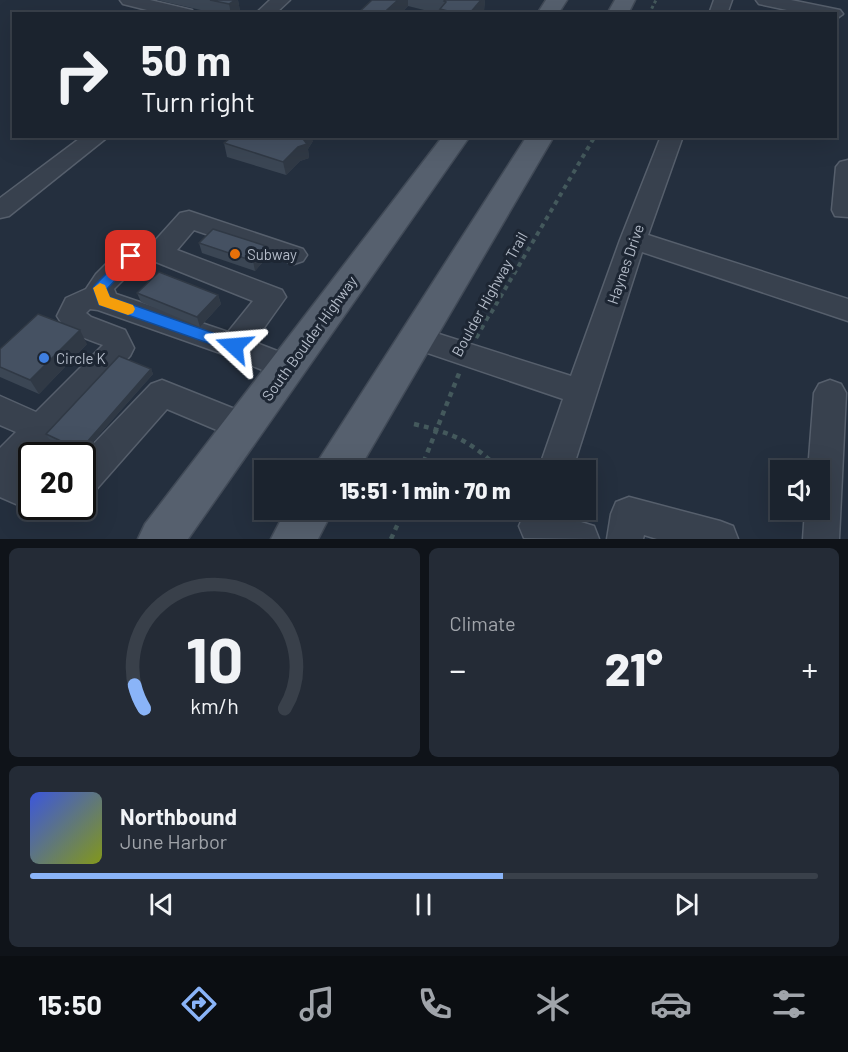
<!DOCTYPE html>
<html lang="en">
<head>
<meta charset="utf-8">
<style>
  body { margin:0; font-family:Barlow,sans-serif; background:#242b36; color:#f1f3f6; height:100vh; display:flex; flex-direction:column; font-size:22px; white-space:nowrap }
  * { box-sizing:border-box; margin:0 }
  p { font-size:20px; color:#a0a4aa }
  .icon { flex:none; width:33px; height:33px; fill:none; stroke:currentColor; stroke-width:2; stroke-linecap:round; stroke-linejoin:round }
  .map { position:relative; height:539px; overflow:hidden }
  .sheet { display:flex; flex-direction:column; gap:9px; padding:9px; background:#0f1319; flex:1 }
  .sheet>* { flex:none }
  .top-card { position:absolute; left:12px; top:12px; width:825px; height:126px; border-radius:0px; box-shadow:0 6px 24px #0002,0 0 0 2px #39404a; background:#1b232e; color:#f1f3f6; overflow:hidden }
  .fabs { position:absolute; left:770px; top:460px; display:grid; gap:12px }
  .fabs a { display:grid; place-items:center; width:60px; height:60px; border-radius:0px; background:#1b232e; box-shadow:0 6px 24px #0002,0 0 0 2px #39404a; font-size:30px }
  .speed { position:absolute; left:18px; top:442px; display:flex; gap:12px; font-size:30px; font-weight:700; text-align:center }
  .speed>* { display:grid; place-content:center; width:78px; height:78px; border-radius:50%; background:#1b232e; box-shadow:0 6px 24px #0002,0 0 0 2px #39404a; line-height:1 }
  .speed .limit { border:3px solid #111; border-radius:9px; background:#fff; color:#111 }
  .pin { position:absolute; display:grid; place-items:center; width:51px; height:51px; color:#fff; margin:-26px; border-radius:12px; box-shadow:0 3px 9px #0006 }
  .me { position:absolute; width:66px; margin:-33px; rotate:289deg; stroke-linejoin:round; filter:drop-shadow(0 0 4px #0008) }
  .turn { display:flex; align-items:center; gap:21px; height:126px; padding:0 30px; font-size:27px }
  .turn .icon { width:78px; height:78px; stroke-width:2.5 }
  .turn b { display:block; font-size:42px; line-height:51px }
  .big { font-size:45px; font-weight:800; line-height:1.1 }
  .sheet .tile { flex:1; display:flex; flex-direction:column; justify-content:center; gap:9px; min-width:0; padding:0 21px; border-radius:9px; background:#242b36 }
  .sheet .dial { align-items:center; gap:0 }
  .dial svg { height:156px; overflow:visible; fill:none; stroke:#39404a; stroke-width:7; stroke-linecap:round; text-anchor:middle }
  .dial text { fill:#f1f3f6; stroke:none }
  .song { display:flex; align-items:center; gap:18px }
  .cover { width:72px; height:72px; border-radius:9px; background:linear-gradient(135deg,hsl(230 70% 55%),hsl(70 70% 35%)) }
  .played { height:6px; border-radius:3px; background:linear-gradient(90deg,#8ab4f8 60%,#39404a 60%) }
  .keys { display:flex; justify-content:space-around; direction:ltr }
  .heat { display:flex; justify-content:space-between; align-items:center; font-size:33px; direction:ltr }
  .sheet .tiles { flex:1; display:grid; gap:9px; grid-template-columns:1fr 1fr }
  .tile:last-child { grid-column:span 2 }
  .trip { position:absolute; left:254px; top:460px; width:342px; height:60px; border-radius:0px; background:#1b232e; box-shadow:0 6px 24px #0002,0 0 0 2px #39404a; font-weight:800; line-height:60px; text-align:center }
  .tab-bar { display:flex; height:96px; justify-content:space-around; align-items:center; background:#0b0e12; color:#a0a4aa }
  .tab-bar .icon { width:42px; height:42px }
  .tab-bar .current { color:#8ab4f8 }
  .tab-bar b { font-size:27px; color:#f1f3f6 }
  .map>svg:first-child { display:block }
</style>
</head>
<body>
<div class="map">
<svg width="848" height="539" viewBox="0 0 848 539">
  <rect width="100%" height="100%" fill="#242f3e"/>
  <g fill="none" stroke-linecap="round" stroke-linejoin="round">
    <g stroke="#565f6c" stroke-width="3">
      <g id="minor">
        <path d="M120,0H150L192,10L194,14H163L123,4Z"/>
        <path d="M270,0H290L275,14H255Z"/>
        <path d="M714,0H732L727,14H709Z"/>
        <path d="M756,0H791L840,10L843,14L836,19V14H806L759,4Z"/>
        <path d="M83,136H109L9,216L0,218V198Z"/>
        <path d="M661,136H683L648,235L848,299V321L642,252L572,471H538L563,399L407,346L402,338L407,330L417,327L571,376L620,240Z"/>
        <path d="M848,160V217L835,216L832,210L836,167L840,162Z"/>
        <path d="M189,211L303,249L307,255L303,261L294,264L194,230L177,250L282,290L286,297L254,342L298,359L302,368L298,377L287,380L223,354L98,310L90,309L86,313L91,317L125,330L134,348L130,356L36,456H32V461L21,473L32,478V507H43L32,511L0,497V448L16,432L0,425V396L36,412L103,345C85,338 67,334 57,316L66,298L86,289L96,274L109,261L124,251L152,244L180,213ZM150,262H156L253,301L228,332L116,294L114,289L135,268Z"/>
        <path d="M162,380L255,417L259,427L255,437L243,441L167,409L94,492L82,497V456L151,384Z"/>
        <path d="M830,380L841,384L846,393L839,539H803L805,510H819V471H808L814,393L819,384Z"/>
        <path d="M629,497L720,521L733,526L738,539H657L644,535L643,539H607L611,514L616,502Z"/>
        <path d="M534,510H542L594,526L599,539L524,538L519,526L524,514Z"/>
      </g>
    </g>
    <g stroke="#414a57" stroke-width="3">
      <g id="major">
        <path d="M546,0H567L558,14H537Z"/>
        <path d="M615,0H635L628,14H607Z"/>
        <path d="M443,136H470L188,539H138L145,524Z"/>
        <path d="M527,136H554L358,471H314L320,458Z"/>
        <path d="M286,510H333L318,539H271Z"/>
      </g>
    </g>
    <path stroke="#44595c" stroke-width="3" stroke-dasharray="3 3" stroke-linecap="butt" d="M649,14L656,0"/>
    <path stroke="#44595c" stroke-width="4" stroke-dasharray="4.5 4.5" stroke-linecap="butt" d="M491,313L595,136"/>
    <g stroke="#44595c" stroke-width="4.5" stroke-dasharray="5 5" stroke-linecap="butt">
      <path d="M476,338L491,311"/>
      <path d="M414,424C453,433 473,442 501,471"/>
      <path d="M420,471L460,371"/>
      <path d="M391,539L404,510"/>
    </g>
    <use href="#minor" fill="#38414e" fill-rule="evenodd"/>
    <use href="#major" fill="#56606e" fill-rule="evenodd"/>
  </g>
  <g fill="#3b4654">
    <path d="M157,0H238L240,11L235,14H218Z"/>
    <path d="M372,0H485L484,11L482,14H440L408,6L401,13Z"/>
    <path d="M313,141L308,149L309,158L300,161L286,175L227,157L224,143Z"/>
    <path d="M199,243L268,256L255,271L202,253Z"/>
    <path d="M137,293L218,295L221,304L200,327L141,302Z"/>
    <path d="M87,344L39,394L0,377V349Z"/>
    <path d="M151,369L153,374L82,454L49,439L46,434Z"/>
  </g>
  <g fill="#303945">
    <path d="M235,0H238L240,11L235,14H231L229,4Z"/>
    <path d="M398,0H408V6L400,14L387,10Z"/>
    <path d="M481,0H485L484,11L482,14H469Z"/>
    <path d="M305,136H312L313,141L308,149L309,158L300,161L286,175L283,162Z"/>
    <path d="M266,246L268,256L255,271L253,261Z"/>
    <path d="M218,295L221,304L200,327L197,317Z"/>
    <path d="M80,330L87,344L39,394L30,380Z"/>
    <path d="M151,369L153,374L82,454L80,450Z"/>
  </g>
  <g fill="#455162" stroke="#303945" stroke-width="1.5">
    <path d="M210,0H235L229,4Z"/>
    <path d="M372,0H398L387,10L402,14H357Z"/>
    <path d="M445,0H481L469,14H460L440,9L446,2L444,1Z"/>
    <path d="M233,136H305L303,139L307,144L298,147L283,162L224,143Z"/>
    <path d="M213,229L266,246L253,261L199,243Z"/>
    <path d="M159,272L218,295L197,317L137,293Z"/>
    <path d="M38,314L80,330L30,380L0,367V349Z"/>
    <path d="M119,356L151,369L80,450L46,434Z"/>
  </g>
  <path fill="#1a73e8" stroke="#114b97" stroke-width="1.5" d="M131,252L138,256L107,289L110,297L239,342L241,346L239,350H228L99,305L93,288L95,285L127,253Z"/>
  <path fill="#f59e0b" d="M100,283L105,285L110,297L133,305L135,309L133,313L128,315L99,305L93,288Z"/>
  <circle fill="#e8710a" stroke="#1d2633" stroke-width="2" cx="235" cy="254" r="6"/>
  <circle fill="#3f7fe0" stroke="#1d2633" stroke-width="2" cx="44" cy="358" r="6"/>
  <g text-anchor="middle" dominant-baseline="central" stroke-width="6" stroke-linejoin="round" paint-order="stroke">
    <g font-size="15" fill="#b4bcc9" stroke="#1d2633" text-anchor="start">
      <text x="247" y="254">Subway</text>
      <text x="56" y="358">Circle K</text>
    </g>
    <g font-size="15" fill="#b4bcc9" stroke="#1d2633">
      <text transform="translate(625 264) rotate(-71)">Haynes Drive</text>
      <text transform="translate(489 294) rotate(-61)">Boulder Highway Trail</text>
      <text transform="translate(309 338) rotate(-54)">South Boulder Highway</text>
    </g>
  </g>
</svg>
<div class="fabs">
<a><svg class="icon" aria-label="sound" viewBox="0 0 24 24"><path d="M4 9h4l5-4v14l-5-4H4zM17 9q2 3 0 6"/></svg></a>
</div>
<div class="speed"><div class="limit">20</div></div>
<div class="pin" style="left:131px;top:256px;background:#d93025"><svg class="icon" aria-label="arrive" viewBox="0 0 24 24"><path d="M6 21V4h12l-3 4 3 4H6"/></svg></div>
<svg class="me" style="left:234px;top:346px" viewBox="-20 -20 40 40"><path d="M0-17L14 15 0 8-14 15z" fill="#1a73e8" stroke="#fff" stroke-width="4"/></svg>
<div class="trip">15:51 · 1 min · 70 m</div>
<div class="top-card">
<div class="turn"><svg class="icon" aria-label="right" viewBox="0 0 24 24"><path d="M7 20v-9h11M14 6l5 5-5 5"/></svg><div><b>50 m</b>Turn right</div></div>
</div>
</div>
<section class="sheet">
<div class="tiles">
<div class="tile dial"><svg viewBox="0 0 100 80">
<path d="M14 69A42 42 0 1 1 86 69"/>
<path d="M14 69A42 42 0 0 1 9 57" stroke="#8ab4f8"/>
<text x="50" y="56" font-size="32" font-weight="700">10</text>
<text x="50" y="72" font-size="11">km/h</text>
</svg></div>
<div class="tile"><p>Climate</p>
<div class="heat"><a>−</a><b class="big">21°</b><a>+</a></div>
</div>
<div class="tile">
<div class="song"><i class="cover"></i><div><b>Northbound</b><p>June Harbor</p></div></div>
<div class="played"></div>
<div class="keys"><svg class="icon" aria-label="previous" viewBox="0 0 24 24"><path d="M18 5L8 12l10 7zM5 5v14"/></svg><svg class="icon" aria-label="pause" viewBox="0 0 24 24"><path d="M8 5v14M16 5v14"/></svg><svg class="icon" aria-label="next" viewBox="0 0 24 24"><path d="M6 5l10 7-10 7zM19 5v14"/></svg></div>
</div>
</div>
</section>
<nav class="tab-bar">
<b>15:50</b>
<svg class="icon current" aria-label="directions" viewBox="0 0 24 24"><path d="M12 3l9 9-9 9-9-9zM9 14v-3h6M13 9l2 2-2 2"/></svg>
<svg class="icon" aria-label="music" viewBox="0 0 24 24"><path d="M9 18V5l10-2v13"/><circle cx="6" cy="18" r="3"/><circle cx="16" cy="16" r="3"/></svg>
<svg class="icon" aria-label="phone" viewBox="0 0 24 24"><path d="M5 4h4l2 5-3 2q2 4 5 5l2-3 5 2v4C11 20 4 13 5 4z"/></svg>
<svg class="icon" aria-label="climate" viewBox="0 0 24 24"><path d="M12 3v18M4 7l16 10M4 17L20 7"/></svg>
<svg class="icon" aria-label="car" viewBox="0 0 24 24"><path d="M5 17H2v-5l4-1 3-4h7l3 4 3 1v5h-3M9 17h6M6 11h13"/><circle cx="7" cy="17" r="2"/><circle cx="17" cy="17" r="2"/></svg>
<svg class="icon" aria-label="filters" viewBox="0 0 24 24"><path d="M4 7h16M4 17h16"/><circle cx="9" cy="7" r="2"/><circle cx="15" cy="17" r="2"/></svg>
</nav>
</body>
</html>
